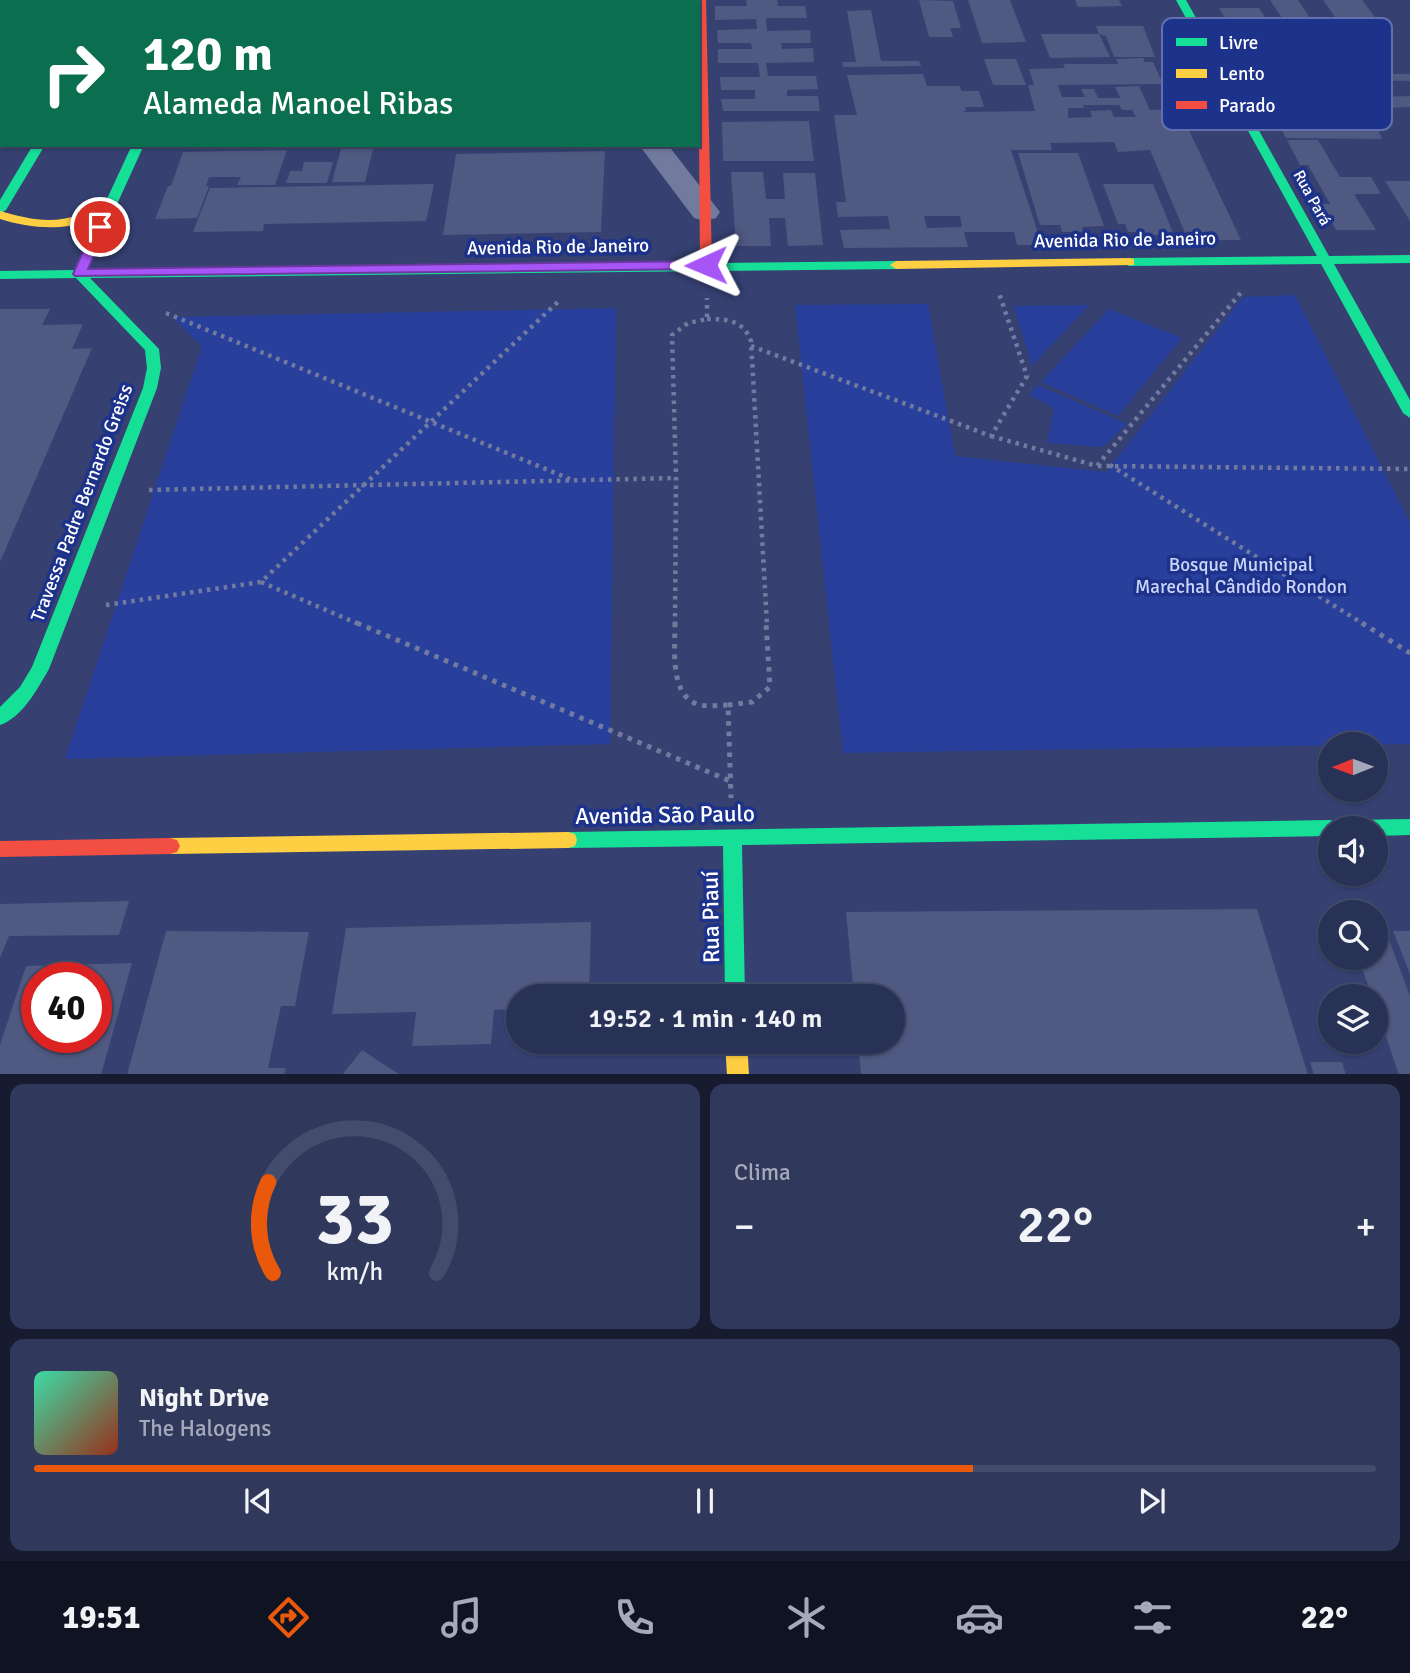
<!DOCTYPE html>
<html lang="pt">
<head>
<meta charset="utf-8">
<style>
  body { margin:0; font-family:Signika,sans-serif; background:#30395c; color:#f1f3f6; height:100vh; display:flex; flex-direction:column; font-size:26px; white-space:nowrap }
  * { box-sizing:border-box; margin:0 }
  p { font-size:23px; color:#a5a9b9 }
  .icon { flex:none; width:38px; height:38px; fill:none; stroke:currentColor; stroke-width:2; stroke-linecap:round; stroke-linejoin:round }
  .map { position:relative; height:1074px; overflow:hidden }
  .drawer { display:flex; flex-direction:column; gap:10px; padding:10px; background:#161b2f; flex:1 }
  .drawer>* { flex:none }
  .hud { position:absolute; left:0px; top:0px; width:700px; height:147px; box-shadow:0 2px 5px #0004,0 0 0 2px #444c6c; background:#0b6e4f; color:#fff; overflow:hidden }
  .needle { width:46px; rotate:269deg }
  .tools { position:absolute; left:1318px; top:732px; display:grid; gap:14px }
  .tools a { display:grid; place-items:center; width:70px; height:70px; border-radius:50%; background:#283156; box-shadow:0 2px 5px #0004,0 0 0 2px #444c6c; font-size:35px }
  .speed { position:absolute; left:21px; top:962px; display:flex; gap:14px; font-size:35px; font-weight:700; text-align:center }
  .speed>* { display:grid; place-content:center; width:91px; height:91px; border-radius:50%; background:#283156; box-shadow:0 2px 5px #0004,0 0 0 2px #444c6c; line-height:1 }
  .speed .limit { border:10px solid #d22; background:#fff; color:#111 }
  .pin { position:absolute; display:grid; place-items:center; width:60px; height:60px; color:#fff; margin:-30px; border:4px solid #fff; border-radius:50%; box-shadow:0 2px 7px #0007 }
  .me { position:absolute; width:77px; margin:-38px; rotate:269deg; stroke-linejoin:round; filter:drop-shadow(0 0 5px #0008) }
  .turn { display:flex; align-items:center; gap:24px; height:147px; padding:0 28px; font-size:32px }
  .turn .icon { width:91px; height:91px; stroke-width:2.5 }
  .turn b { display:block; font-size:49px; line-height:60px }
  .big { font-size:52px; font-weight:600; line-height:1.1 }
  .drawer .widget { flex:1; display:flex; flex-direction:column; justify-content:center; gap:10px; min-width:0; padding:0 24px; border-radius:14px; background:#30395c }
  .drawer .dial { align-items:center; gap:0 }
  .dial svg { height:182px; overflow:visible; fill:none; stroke:#444c6c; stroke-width:7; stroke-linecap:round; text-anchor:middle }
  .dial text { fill:#f1f3f6; stroke:none }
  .song { display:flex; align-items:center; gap:21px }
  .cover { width:84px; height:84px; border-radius:10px; background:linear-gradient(135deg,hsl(160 70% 55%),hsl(10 70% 35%)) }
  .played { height:7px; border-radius:4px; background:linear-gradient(90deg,#ea580c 70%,#444c6c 70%) }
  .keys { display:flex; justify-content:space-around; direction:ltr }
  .heat { display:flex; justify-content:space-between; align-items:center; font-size:38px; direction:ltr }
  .drawer .tiles { flex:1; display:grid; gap:10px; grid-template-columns:1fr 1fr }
  .widget:last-child { grid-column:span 2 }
  .trip { position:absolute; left:506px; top:984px; width:399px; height:70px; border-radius:35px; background:#283156; box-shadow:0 2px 5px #0004,0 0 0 2px #444c6c; font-weight:600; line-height:70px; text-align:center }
  .dock { display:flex; height:112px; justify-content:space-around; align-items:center; background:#101422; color:#a5a9b9 }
  .dock .icon { width:49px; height:49px }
  .dock .active { color:#ea580c }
  .dock b { font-size:32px; color:#f1f3f6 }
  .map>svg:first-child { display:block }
</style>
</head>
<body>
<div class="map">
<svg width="1410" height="1075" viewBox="0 0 1410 1075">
  <rect width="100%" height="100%" fill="#364172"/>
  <g fill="#28409c">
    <path d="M1295,295L1410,523V744L843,753L795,305L928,304L955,456L1106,472L1243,297Z"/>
    <path d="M1089,305L1032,366L1014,306Z"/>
    <path d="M616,308L610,744L65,759L202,346L172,317Z"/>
    <path d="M1109,309L1182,338L1118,416L1041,382Z"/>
    <path d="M1038,385L1127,424L1103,447L1047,443L1054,408L1029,395Z"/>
  </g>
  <g fill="#4f5981" fill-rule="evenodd">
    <path d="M746,0H777L778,6H805L807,18H766L767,31L810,30L811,43H781L782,49L813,48L814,62L766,63L768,76H816L818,89L787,90V96H818L820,111H723L721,99H755V90H721L720,77H760L758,63H718V49H752L751,43H718L717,30L757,29L756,19L715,20V6H747Z"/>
    <path d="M919,0L953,1L961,28H950L953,37H929Z"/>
    <path d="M968,0H1010L1026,42L982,43Z"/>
    <path d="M1075,0H1119L1122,6L1078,7Z"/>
    <path d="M1270,0H1298L1310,18H1327L1336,31L1276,32L1267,18H1282Z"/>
    <path d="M1323,0H1362L1388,34L1348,35Z"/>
    <path d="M1219,8H1259L1287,51L1246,52Z"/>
    <path d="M871,10L881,61H919L921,66L843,67L842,62H856L847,11Z"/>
    <path d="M1096,26H1143L1155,57H1114L1106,36L1099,34L1110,57L1050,58L1041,34H1099Z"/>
    <path d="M1143,58L1145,62H1153L1163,84L1058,85L1062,97H1085L1081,89H1094L1098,98H1120L1115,87L1139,86L1150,110L1179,109L1241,240H1188L1150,150L1118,152L1114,142L1050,143L1052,150H1011L1042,245H1017L1014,232H964L968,247L844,248L840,230L890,229L888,216L838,217L836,202H846L834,115H857L847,75L923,74L927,86H959L962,91H979L984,107H965L966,111L961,112L1035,111L1028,85H1034L1029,69L1065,68L1063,64H1118L1116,59ZM1083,105H1119L1122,110H1132L1136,117H1114L1111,110L1090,111L1092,117L1068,118V108H1084ZM924,216H960L962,227L927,228Z"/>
    <path d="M984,59H1016L1026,85H993Z"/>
    <path d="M1350,74H1410V81L1355,80Z"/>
    <path d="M1263,84H1364L1373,97L1410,96V107L1364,109L1362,105L1342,106L1344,109L1322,105H1297L1300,109H1277Z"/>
    <path d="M1272,112L1310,113L1314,120H1374L1382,139L1286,138Z"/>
    <path d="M809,121L814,161H723L722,122Z"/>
    <path d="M1287,140H1318L1340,177H1371L1381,194H1354L1376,230H1336L1321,204H1330L1308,165H1300Z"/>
    <path d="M342,145H374L365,182H332Z"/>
    <path d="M287,150L275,185H237L241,177H209L206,186H209L197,218L155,219L168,186H171L183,152Z"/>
    <path d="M605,151L601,232L443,235L456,154Z"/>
    <path d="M1018,153H1078L1104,226L1082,227L1084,232H1062L1060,225H1040Z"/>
    <path d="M304,162H333L327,183H286L290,171H302Z"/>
    <path d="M731,172H763L766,199H785L783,173H815L823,245L788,246L785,218H769L771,246H736Z"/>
    <path d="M1385,181H1410V221Z"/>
    <path d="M434,184L426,221L264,224L263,231L193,232L210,188Z"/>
    <path d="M1103,184H1153L1174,235H1143L1142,232H1128L1125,224H1118Z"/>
    <path d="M0,309H50L42,325L83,324L72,349L92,348L0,562Z"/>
    <path d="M129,901L119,935L9,936L0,958V904Z"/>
    <path d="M1257,909L1308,1075H861L858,1041H892V996H854L846,912Z"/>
    <path d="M591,922L589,996H518V1009L494,1010L491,1044L412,1046L416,1012L332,1014L346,928Z"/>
    <path d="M1376,929H1385L1410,996V1075H1399L1376,1007V996H1372L1358,957H1376Z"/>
    <path d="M166,931L309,932L295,1006H281L268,1068H286L284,1075H127Z"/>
    <path d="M1393,931H1410V974Z"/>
    <path d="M132,963L101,1075H0V1045L26,966ZM37,978H96V1038H37Z"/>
    <path d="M362,1050L400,1075H342Z"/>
    <path d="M1310,1062H1342L1346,1075H1314Z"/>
  </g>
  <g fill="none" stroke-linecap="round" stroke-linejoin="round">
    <path stroke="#727b9e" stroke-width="3.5" stroke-dasharray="2.5 3.5" stroke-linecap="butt" d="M585,2H592"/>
    <g stroke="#727b9e" stroke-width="4.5" stroke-dasharray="3.5 5" stroke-linecap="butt">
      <path d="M166,313L570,479"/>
      <path d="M707,319C727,319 743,320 751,341L767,625"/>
      <path d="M751,346L991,436L1027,376L999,293"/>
      <path d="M991,436L1097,466L1243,290"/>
      <path d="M1110,465L1365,625"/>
      <path d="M1098,466L1410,469"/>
      <path d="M149,490L676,478"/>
      <path d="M261,582L361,625"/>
      <path d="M106,605L261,582L561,299"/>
      <path d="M675,625L676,478L672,335L688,323L707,319V298"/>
    </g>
    <g stroke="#727b9e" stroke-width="5" stroke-dasharray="4.5 6" stroke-linecap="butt">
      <path d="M357,623L730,781"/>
      <path d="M675,623C675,649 669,697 700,705C709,707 719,705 728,705L731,798"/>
      <path d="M1362,623L1410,653"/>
      <path d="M728,705L752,702L770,687L766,623"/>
    </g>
    <g fill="#727b9e" fill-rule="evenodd">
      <path d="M0,0L11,2H2L0,14Z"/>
      <path d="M20,0H54L19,2Z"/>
      <path d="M375,0H405L406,2H376Z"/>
      <path d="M639,145H668L720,212L716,218L705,221L694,218Z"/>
    </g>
    <g fill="#16e098" fill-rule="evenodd">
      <path d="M102,0H113L114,2H103Z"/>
      <path d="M1176,0H1186L1329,256L1410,255V263L1334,264L1410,400V418L1403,413L1321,264L1129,266L1123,262L1129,258L1317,256Z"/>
      <path d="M33,145H45L6,210L0,214V200Z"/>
      <path d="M132,145H144L87,270L896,261L902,265L896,269L90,278L159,349L161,368L157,388L49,669C38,688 22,718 0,725V707L20,687L32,667L143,388L147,368L145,350L76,278L0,279V271L74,270Z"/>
      <path d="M1410,819V835L1376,836V828H1330V836L742,845L745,996H725L723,846L568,848L561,846L559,840L561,834L568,832L1330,820L1337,822L1339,827L1341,822L1348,820Z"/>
    </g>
    <g fill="#ffcf43" fill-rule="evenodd">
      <path d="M227,0H238L226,2Z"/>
      <path d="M111,200L117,204C86,233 38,231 0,219V211C28,219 53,225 81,214C91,210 101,203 111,200Z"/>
      <path d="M1129,258L1134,259V265L896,269L890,265L896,261Z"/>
      <path d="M568,832L575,834L577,840L575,846L568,848L170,854L163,852L160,846L163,840L170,838Z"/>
      <path d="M725,1041H747L749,1075H727Z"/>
    </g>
    <g fill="#f24e42" fill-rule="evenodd">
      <path d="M696,0H706L712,265L706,269L700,265L698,2Z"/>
      <path d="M170,838L177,840L180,846L177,852L170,854L0,857V841Z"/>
    </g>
  </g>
  <path fill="#a855f7" stroke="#6d37a1" stroke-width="2" d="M100,224L107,227L88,269L706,261L712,265L706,269L75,276L73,274L94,227Z"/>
  <g text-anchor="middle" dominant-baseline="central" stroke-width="7" stroke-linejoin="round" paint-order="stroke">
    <g font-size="16" fill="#fff" stroke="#1d328a">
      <text transform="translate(1312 198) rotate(61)">Rua Pará</text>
    </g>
    <g font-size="19" fill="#fff" stroke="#1d328a">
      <text transform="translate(1125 240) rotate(-1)">Avenida Rio de Janeiro</text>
      <text transform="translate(558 247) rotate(-1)">Avenida Rio de Janeiro</text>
      <text transform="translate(82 503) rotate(-69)">Travessa Padre Bernardo Greiss</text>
    </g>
    <g font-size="19" fill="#cdd6f9" stroke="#1d328a">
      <text x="1241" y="565">Bosque Municipal<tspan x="1241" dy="22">Marechal Cândido Rondon</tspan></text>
    </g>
    <g font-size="23" fill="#fff" stroke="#1d328a">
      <text transform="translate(665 815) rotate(-1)">Avenida São Paulo</text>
      <text transform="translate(711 917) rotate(-91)">Rua Piauí</text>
    </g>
  </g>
  <rect x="1162" y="18" width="230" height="112" rx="10" fill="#1d328a" stroke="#6170ad" stroke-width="2"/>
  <rect x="1176" y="38" width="31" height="8" fill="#16e098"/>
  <rect x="1176" y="69" width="31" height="9" fill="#ffcf43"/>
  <rect x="1176" y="101" width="31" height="8" fill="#f24e42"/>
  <g font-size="19" fill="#fff">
    <text x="1219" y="49">Livre</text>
    <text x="1219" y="80">Lento</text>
    <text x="1219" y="112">Parado</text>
  </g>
</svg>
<div class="tools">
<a><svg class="needle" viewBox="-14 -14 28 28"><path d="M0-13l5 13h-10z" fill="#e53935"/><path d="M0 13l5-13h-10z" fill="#a5a9b9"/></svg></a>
<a><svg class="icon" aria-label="sound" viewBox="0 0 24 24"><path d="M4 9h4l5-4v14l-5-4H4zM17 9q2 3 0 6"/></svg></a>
<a><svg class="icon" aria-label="search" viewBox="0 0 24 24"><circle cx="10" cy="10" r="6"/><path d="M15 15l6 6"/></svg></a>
<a><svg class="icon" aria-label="layers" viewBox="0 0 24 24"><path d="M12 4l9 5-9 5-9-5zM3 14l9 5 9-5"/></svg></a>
</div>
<div class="speed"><div class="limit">40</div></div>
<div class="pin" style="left:100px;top:227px;background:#d93025"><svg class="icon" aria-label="arrive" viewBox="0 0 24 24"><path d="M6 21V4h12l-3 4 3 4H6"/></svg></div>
<svg class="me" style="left:706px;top:265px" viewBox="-20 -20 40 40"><path d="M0-17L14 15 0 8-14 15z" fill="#a855f7" stroke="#fff" stroke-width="4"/></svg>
<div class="trip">19:52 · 1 min · 140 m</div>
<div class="hud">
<div class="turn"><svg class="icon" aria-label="right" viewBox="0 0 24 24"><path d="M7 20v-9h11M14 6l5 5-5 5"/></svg><div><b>120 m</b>Alameda Manoel Ribas</div></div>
</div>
</div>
<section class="drawer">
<div class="tiles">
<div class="widget dial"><svg viewBox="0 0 100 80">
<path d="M14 69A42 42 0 1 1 86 69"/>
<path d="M14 69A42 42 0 0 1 12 29" stroke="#ea580c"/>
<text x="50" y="56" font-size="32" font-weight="700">33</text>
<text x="50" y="72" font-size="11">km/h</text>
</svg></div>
<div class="widget"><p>Clima</p>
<div class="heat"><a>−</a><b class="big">22°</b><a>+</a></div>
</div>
<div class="widget">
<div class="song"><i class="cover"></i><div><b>Night Drive</b><p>The Halogens</p></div></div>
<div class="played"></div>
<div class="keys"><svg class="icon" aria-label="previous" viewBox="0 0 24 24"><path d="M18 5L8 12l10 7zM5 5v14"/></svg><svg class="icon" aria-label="pause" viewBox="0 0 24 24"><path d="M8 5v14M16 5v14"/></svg><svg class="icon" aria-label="next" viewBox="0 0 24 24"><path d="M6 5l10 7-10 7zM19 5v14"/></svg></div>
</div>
</div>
</section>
<nav class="dock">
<b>19:51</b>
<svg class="icon active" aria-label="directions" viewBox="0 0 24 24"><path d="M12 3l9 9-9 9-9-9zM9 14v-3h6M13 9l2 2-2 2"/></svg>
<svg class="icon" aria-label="music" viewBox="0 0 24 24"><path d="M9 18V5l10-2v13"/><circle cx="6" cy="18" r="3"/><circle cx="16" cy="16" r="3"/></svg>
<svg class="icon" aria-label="phone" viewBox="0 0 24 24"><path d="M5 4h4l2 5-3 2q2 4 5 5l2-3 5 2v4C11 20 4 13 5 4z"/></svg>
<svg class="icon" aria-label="climate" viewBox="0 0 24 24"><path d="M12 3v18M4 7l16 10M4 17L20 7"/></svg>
<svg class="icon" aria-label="car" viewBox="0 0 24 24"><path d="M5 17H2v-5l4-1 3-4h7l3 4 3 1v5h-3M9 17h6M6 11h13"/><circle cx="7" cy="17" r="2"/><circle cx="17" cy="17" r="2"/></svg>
<svg class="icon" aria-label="filters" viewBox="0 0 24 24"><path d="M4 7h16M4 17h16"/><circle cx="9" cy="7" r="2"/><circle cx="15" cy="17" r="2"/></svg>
<b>22°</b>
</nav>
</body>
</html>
